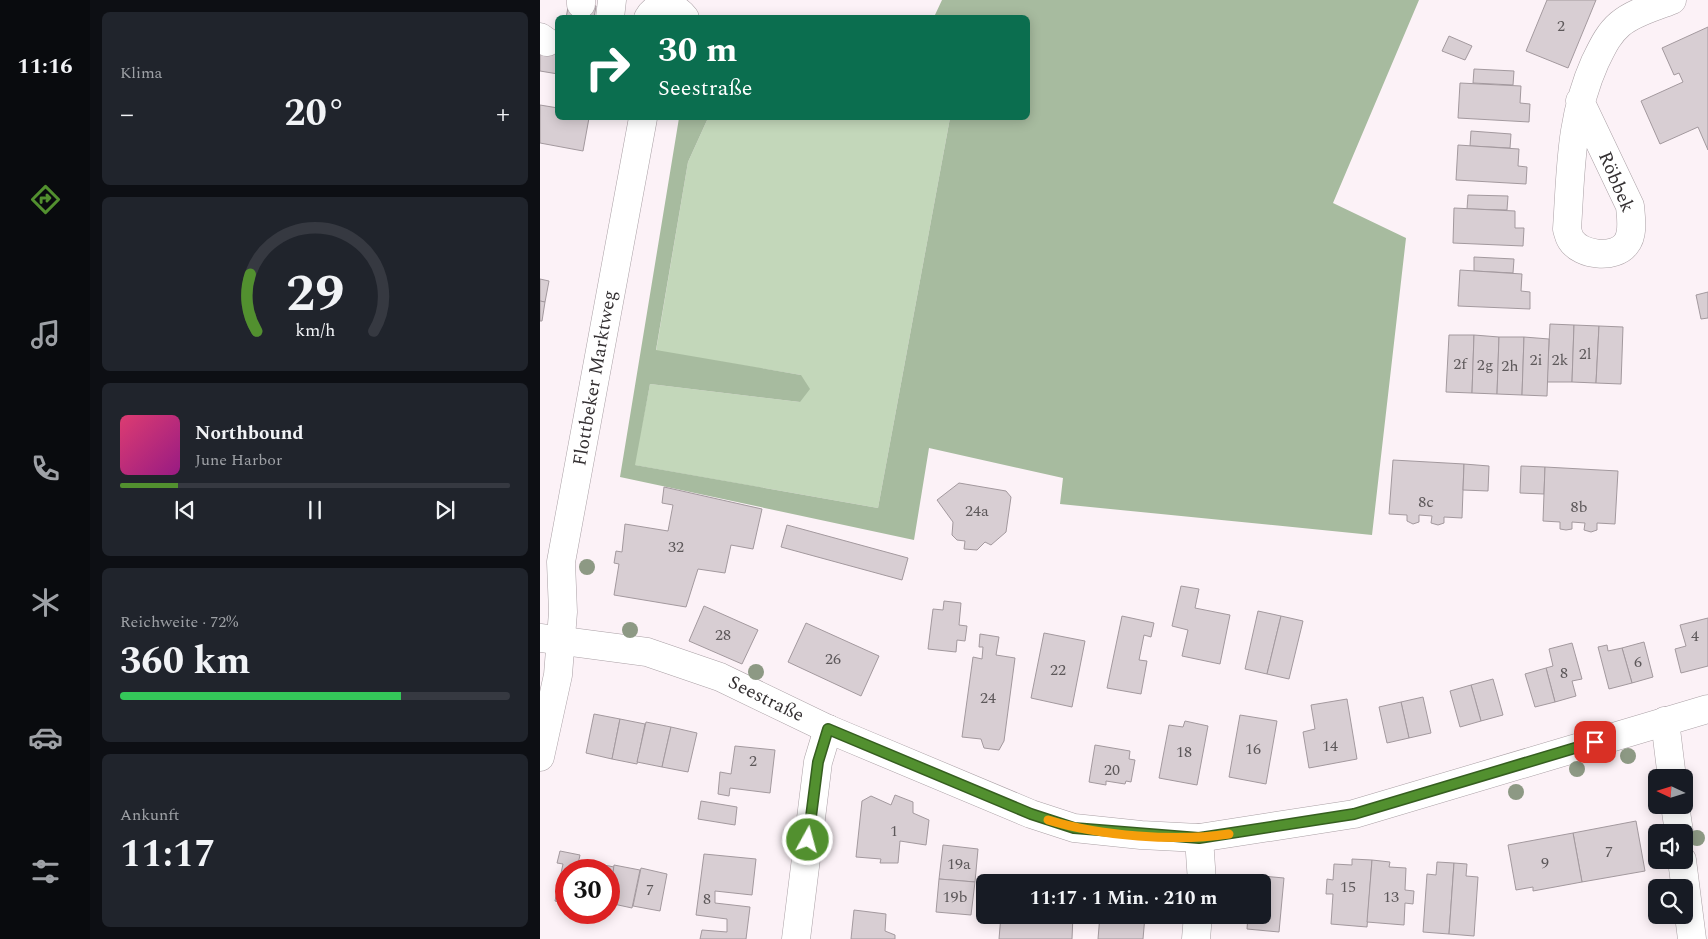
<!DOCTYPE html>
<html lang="de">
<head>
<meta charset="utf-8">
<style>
  body { margin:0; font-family:Spectral,serif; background:#20242c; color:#f1f3f6; height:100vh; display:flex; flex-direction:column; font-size:19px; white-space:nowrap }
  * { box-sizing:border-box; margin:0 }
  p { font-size:16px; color:#9ea1a6 }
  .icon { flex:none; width:28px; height:28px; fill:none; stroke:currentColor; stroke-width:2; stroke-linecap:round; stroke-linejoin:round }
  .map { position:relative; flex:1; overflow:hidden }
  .sheet { display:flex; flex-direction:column; gap:12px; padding:12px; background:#0d0f14; width:450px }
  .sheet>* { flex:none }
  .top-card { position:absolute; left:15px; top:15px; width:475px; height:105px; border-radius:8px; box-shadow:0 2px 12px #0003; background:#0b6e4f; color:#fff; overflow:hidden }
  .needle { width:32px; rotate:274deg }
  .controls { position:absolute; left:1108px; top:769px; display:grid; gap:10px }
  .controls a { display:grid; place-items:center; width:45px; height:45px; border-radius:8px; background:#171b24; box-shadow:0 2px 12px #0003; font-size:25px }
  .speed { position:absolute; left:15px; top:859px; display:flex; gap:10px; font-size:25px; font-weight:700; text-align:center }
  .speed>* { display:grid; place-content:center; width:65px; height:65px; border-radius:50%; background:#171b24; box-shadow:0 2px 12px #0003; line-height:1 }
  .speed .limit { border:8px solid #d22; background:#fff; color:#111 }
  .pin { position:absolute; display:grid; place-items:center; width:42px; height:42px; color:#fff; margin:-21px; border-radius:10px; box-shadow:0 2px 8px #0006 }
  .me { position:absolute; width:55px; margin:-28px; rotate:7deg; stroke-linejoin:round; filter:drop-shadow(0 0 4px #0008) }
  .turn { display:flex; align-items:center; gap:18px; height:105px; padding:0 20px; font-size:22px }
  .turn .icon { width:65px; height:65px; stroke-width:2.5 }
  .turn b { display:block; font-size:35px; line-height:42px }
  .big { font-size:38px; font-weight:700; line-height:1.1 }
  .sheet .card { flex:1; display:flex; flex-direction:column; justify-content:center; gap:8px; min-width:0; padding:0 18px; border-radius:8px; background:#20242c }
  .sheet .dial { align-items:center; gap:0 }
  .dial svg { height:130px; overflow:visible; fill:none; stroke:#363941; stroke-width:7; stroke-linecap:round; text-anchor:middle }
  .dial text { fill:#f1f3f6; stroke:none }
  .song { display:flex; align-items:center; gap:15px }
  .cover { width:60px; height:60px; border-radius:8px; background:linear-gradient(135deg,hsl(340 70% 55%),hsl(310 70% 35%)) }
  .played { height:5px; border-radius:2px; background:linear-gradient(90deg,#52902f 15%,#363941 15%) }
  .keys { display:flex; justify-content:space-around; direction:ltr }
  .heat { display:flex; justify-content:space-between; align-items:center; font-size:28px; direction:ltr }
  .charge { height:8px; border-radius:4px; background:linear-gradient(90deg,#34c759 72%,#363941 0) }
  .trip { position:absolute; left:436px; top:874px; width:295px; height:50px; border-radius:8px; background:#171b24; box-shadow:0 2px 12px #0003; font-weight:700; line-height:50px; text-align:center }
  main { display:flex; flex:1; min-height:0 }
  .menu { display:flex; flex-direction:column; width:90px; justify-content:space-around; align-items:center; background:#090b0e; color:#9ea1a6 }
  .menu .icon { width:35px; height:35px }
  .menu .selected { color:#52902f }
  .menu b { font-size:22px; color:#f1f3f6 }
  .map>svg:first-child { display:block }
</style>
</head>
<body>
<main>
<nav class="menu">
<b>11:16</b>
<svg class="icon selected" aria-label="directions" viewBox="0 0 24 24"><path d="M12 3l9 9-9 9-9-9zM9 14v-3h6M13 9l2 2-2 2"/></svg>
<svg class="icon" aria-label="music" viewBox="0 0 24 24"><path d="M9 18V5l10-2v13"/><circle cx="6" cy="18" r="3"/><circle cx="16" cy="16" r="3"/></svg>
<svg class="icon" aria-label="phone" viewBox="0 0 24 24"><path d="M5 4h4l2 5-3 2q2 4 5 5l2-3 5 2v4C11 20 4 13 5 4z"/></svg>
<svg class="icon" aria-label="climate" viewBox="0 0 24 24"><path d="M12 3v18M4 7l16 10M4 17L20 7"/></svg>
<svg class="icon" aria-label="car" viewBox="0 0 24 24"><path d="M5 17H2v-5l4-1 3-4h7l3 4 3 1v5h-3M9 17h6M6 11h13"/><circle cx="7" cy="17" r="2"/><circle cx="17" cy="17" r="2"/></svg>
<svg class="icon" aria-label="filters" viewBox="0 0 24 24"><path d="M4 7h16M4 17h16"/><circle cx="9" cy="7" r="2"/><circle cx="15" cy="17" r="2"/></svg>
</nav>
<section class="sheet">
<div class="card"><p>Klima</p>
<div class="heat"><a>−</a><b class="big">20°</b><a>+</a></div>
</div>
<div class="card dial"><svg viewBox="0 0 100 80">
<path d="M14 69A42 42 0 1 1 86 69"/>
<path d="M14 69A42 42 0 0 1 10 34" stroke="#52902f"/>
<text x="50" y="56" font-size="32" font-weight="700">29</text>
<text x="50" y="72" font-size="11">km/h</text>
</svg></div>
<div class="card">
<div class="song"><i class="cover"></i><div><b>Northbound</b><p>June Harbor</p></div></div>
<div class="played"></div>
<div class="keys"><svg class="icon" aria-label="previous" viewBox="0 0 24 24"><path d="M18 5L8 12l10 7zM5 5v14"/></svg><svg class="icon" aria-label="pause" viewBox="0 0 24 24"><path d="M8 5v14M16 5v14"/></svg><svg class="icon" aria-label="next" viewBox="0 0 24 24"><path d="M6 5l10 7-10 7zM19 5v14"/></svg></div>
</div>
<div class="card"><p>Reichweite · 72%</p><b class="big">360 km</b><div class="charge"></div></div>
<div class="card"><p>Ankunft</p><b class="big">11:17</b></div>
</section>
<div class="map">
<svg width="1168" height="939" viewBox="0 0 1168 939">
  <rect width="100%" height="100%" fill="#fcf2f7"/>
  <path fill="#c3d7ba" d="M168,118H410L338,508L94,465L110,384L260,402L261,375L116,351L148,162Z"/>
  <path fill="#a7bb9f" d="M402,0H879L793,203L866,238L832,535L520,504L523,478L389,448L374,540L80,477L139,118H168L148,162L116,350L261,375L270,389L260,402L110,384L95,465L338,508L410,118H488V18L394,17Z"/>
  <g fill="#d8ced3" stroke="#a3999e">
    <path d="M1007,0H1056L1028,68L986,51Z"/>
    <path d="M29,2L56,6L54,18H26Z"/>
    <path d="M1168,27V150L1158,127L1120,144L1101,101L1143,82L1139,73L1134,75L1122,48Z"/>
    <path d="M9,29L18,31V74L0,71V51Z"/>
    <path d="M909,36L932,46L925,60L902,51Z"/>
    <path d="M934,69L974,71L973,85L933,83Z"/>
    <path d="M920,83L981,86L980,103L990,104L989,122L918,118Z"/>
    <path d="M0,105L18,108V118H49L43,151L0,143Z"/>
    <path d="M931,131L971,134L970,148L930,146Z"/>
    <path d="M918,145L979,149L978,166L987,167L986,184L916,180Z"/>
    <path d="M928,195L968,196L967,210L927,209Z"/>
    <path d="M914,208L975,211V228H984L983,246L913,243Z"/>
    <path d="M934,257L974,259L973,273L934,271Z"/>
    <path d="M920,270L982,274L981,291L990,292V309L918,306Z"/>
    <path d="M0,279L9,281L5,302L0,301Z"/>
    <path d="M1168,292V318L1161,319L1156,295Z"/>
    <path d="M0,301L5,302L2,321H0Z"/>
    <path d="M1010,324L1034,325L1032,382H1007Z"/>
    <path d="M1034,325L1059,326L1056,383L1032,382Z"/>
    <path d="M1059,326L1083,327L1081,384L1056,383Z"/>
    <path d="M909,335H934L932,393L906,392Z"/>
    <path d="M934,335L959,337L957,394L932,393Z"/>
    <path d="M959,337H984L982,395L957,394Z"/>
    <path d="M984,337L1009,339L1007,396L982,395Z"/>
    <path d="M853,460L924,464L922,518L904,517V523L898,525L891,523L892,516L879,515V522L873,524L867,521V515L849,514Z"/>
    <path d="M924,464L949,466L948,491L923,490Z"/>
    <path d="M981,466L1005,467L1004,494L980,493Z"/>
    <path d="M1005,467L1078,471L1075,524L1057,523V530L1051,532L1044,530L1045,523L1032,522V529L1026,530L1020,529V522L1003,521Z"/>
    <path d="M419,483L466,491L471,497L466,532L451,545L445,542L437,550L424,549L425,541L417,540L412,535L413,522L397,500Z"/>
    <path d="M124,487L222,509L213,549L191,545L185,573L158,569L146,607L74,595L79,564L74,563L76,551L82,552L85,524L128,531L133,505L122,503Z"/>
    <path d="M247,525L368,558L362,580L241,547Z"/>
    <path d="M641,586L659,589L655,608L690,615L680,664L642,656L648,630L632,626Z"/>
    <path d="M404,601L421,603L419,625L427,626L425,641L417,640L416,652L388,649L393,609L403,610Z"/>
    <path d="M164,606L218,630L202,664L149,641Z"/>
    <path d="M718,611L741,616L727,674L705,669Z"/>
    <path d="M582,616L614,623L611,637L604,635L599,660L607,661L601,694L567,688Z"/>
    <path d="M741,616L763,621L749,679L727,674Z"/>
    <path d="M1168,618V666L1141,673L1135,649L1146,646L1140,625Z"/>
    <path d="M266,623L339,656L321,696L248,662Z"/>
    <path d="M504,633L545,641L532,707L491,698Z"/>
    <path d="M440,634L459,637L456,655L475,658L464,741L459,750L444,748L441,739L422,737L433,657L442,659L443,647H439Z"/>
    <path d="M1104,642L1113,677L1092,683L1082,648Z"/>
    <path d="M1032,643L1042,679L1032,681L1036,696L1015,702L1006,668L1013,666L1009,649Z"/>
    <path d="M1067,645L1068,651L1082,648L1092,683L1069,689L1058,647Z"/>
    <path d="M1006,668L1015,702L995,707L985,674Z"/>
    <path d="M953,679L963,715L941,721L931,685Z"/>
    <path d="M931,685L941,721L920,727L910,691Z"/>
    <path d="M883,697L891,733L869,738L861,702Z"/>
    <path d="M807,699L817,759L769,768L763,732L775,729L771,705Z"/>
    <path d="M861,702L869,738L847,743L839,707Z"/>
    <path d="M54,714L80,719L72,759L46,753Z"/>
    <path d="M700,715L737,721L726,784L689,777Z"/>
    <path d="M80,719L105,724L97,764L72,759Z"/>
    <path d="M645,721L668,726L657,785L619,778L629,725L643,727Z"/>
    <path d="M106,722L131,727L122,767L97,762Z"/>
    <path d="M131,727L157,733L148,772L122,767Z"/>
    <path d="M555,745L590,751L589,759L595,760L591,782L586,781L585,784L566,781V785L549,782Z"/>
    <path d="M195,746L235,750L230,793L190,788L189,796L178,794L180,772L191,774Z"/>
    <path d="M355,795L373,802V813L389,820L386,845L360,841L358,863H340L341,859L316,857L322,801L331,796L351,805Z"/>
    <path d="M161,801L197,807L195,825L158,819Z"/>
    <path d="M1096,821L1105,871L1042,882L1033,833Z"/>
    <path d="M1033,833L1042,882L993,891V887L976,890L968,845Z"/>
    <path d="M403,845L438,849L435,882L399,879Z"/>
    <path d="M20,851L40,855L38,864L48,866V870H26V904L15,901L23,864L17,863Z"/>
    <path d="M164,854L216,859L212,895L175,891V903L210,907L206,939H160L162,930L187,932V919L156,915Z"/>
    <path d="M812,859L832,860L827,927L791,924L793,894H786L787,879L793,880L794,864L812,865Z"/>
    <path d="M832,860L850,862L849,867L866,868L865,890L874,891L873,904L865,903L864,925L827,922Z"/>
    <path d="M49,862L74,867L69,896V870H48Z"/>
    <path d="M897,862L914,863L909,934L883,932L887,874L896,875Z"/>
    <path d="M914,863L927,864L926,876L938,877L934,936L909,934Z"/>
    <path d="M74,865L100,870L92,908L69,903Z"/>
    <path d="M101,868L127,874L120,911L93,906Z"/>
    <path d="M711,875L744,878L739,932L707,929L708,915H722V882H710Z"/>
    <path d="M399,879L435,882L431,915L396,912Z"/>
    <path d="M314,910L346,914L345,931L355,935V939H311Z"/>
    <path d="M461,915H533L532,939H459Z"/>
    <path d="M560,915L605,916L603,939H558Z"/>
  </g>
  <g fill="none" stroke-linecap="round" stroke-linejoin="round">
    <g stroke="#aaa0a5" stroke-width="29">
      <g id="minor">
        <path d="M41,4V0"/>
        <path d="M70,18L72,0"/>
        <path d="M108,18C117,2 135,5 145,18"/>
        <path d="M0,37L7,42"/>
        <path d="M1040,101L1090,206C1091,218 1094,234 1086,244C1075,259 1041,256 1031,240C1029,237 1028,233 1027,229C1031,170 1030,118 1055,62C1062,48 1068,34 1080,24C1094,12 1115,7 1132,0"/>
        <path d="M0,638L107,652L180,677L288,729L491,814L534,828L601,835L659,838L814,814L1168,709"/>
        <path d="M1125,721L1132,778"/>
        <path d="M0,757L18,675L23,612L21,562L103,118"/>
        <path d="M1135,805L1139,832"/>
        <path d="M659,838L662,882"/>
        <path d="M1142,860L1152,939"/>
        <path d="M256,939L278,762L288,729"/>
        <path d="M656,939L658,915"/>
      </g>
    </g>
    <use href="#minor" stroke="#fff" stroke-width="28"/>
  </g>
  <g fill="#8d9984">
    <circle cx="47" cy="567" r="8"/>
    <circle cx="90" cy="630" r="8"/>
    <circle cx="216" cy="672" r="8"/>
    <circle cx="1088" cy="756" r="8"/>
    <circle cx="1037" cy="769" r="8"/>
    <circle cx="976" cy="792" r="8"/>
    <circle cx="1157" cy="838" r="8"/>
  </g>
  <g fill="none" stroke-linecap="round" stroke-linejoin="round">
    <g stroke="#355e1f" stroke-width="12">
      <path id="route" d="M268,840L278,762L288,729L491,814L534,828L659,838L814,814L1055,742"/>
    </g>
    <use href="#route" stroke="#52902f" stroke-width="9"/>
    <path stroke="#f59e0b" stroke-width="9" d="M508,820C560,836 636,842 689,834"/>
  </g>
  <g text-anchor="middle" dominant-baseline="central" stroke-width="5" stroke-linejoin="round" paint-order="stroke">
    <g font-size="16" fill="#5d585a">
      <text x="1021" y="26">2</text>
      <text x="1045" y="354">2l</text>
      <text x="996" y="360">2i</text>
      <text x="1020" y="360">2k</text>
      <text x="920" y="364">2f</text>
      <text x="945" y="365">2g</text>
      <text x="970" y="366">2h</text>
      <text x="886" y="502">8c</text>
      <text x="1039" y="507">8b</text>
      <text x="437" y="511">24a</text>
      <text x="136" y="547">32</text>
      <text x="183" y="635">28</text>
      <text x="1155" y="636">4</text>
      <text x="293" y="659">26</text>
      <text x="1098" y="662">6</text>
      <text x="518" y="670">22</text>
      <text x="1024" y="673">8</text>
      <text x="448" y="698">24</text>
      <text x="790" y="746">14</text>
      <text x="713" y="749">16</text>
      <text x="644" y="752">18</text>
      <text x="213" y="761">2</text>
      <text x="572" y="770">20</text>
      <text x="354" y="831">1</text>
      <text x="1069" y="852">7</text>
      <text x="1005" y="863">9</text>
      <text x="419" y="864">19a</text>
      <text x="808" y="887">15</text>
      <text x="110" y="890">7</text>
      <text x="415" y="897">19b</text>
      <text x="851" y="897">13</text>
      <text x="167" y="899">8</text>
    </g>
    <g font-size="19" fill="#343032" stroke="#fff">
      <text transform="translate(1076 182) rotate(67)">Röbbek</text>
      <text transform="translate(55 378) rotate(-80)">Flottbeker Marktweg</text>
      <text transform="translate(226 699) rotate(26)">Seestraße</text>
    </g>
  </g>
</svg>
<div class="controls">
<a><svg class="needle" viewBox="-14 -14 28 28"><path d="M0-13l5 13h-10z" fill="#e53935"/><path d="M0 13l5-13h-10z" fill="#9ea1a6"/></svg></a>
<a><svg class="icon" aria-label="sound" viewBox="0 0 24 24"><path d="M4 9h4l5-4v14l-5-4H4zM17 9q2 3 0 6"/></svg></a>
<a><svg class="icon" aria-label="search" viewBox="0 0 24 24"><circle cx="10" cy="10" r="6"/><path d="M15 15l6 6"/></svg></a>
</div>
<div class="speed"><div class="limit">30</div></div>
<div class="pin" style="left:1055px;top:742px;background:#d93025"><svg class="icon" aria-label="arrive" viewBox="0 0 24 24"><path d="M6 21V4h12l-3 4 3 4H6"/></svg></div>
<svg class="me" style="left:268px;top:840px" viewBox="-20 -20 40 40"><circle r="17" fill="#52902f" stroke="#fff" stroke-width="3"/><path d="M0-11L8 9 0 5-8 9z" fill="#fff"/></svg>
<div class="trip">11:17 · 1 Min. · 210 m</div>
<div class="top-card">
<div class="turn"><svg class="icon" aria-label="right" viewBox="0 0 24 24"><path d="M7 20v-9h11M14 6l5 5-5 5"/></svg><div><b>30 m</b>Seestraße</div></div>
</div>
</div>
</main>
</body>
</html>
